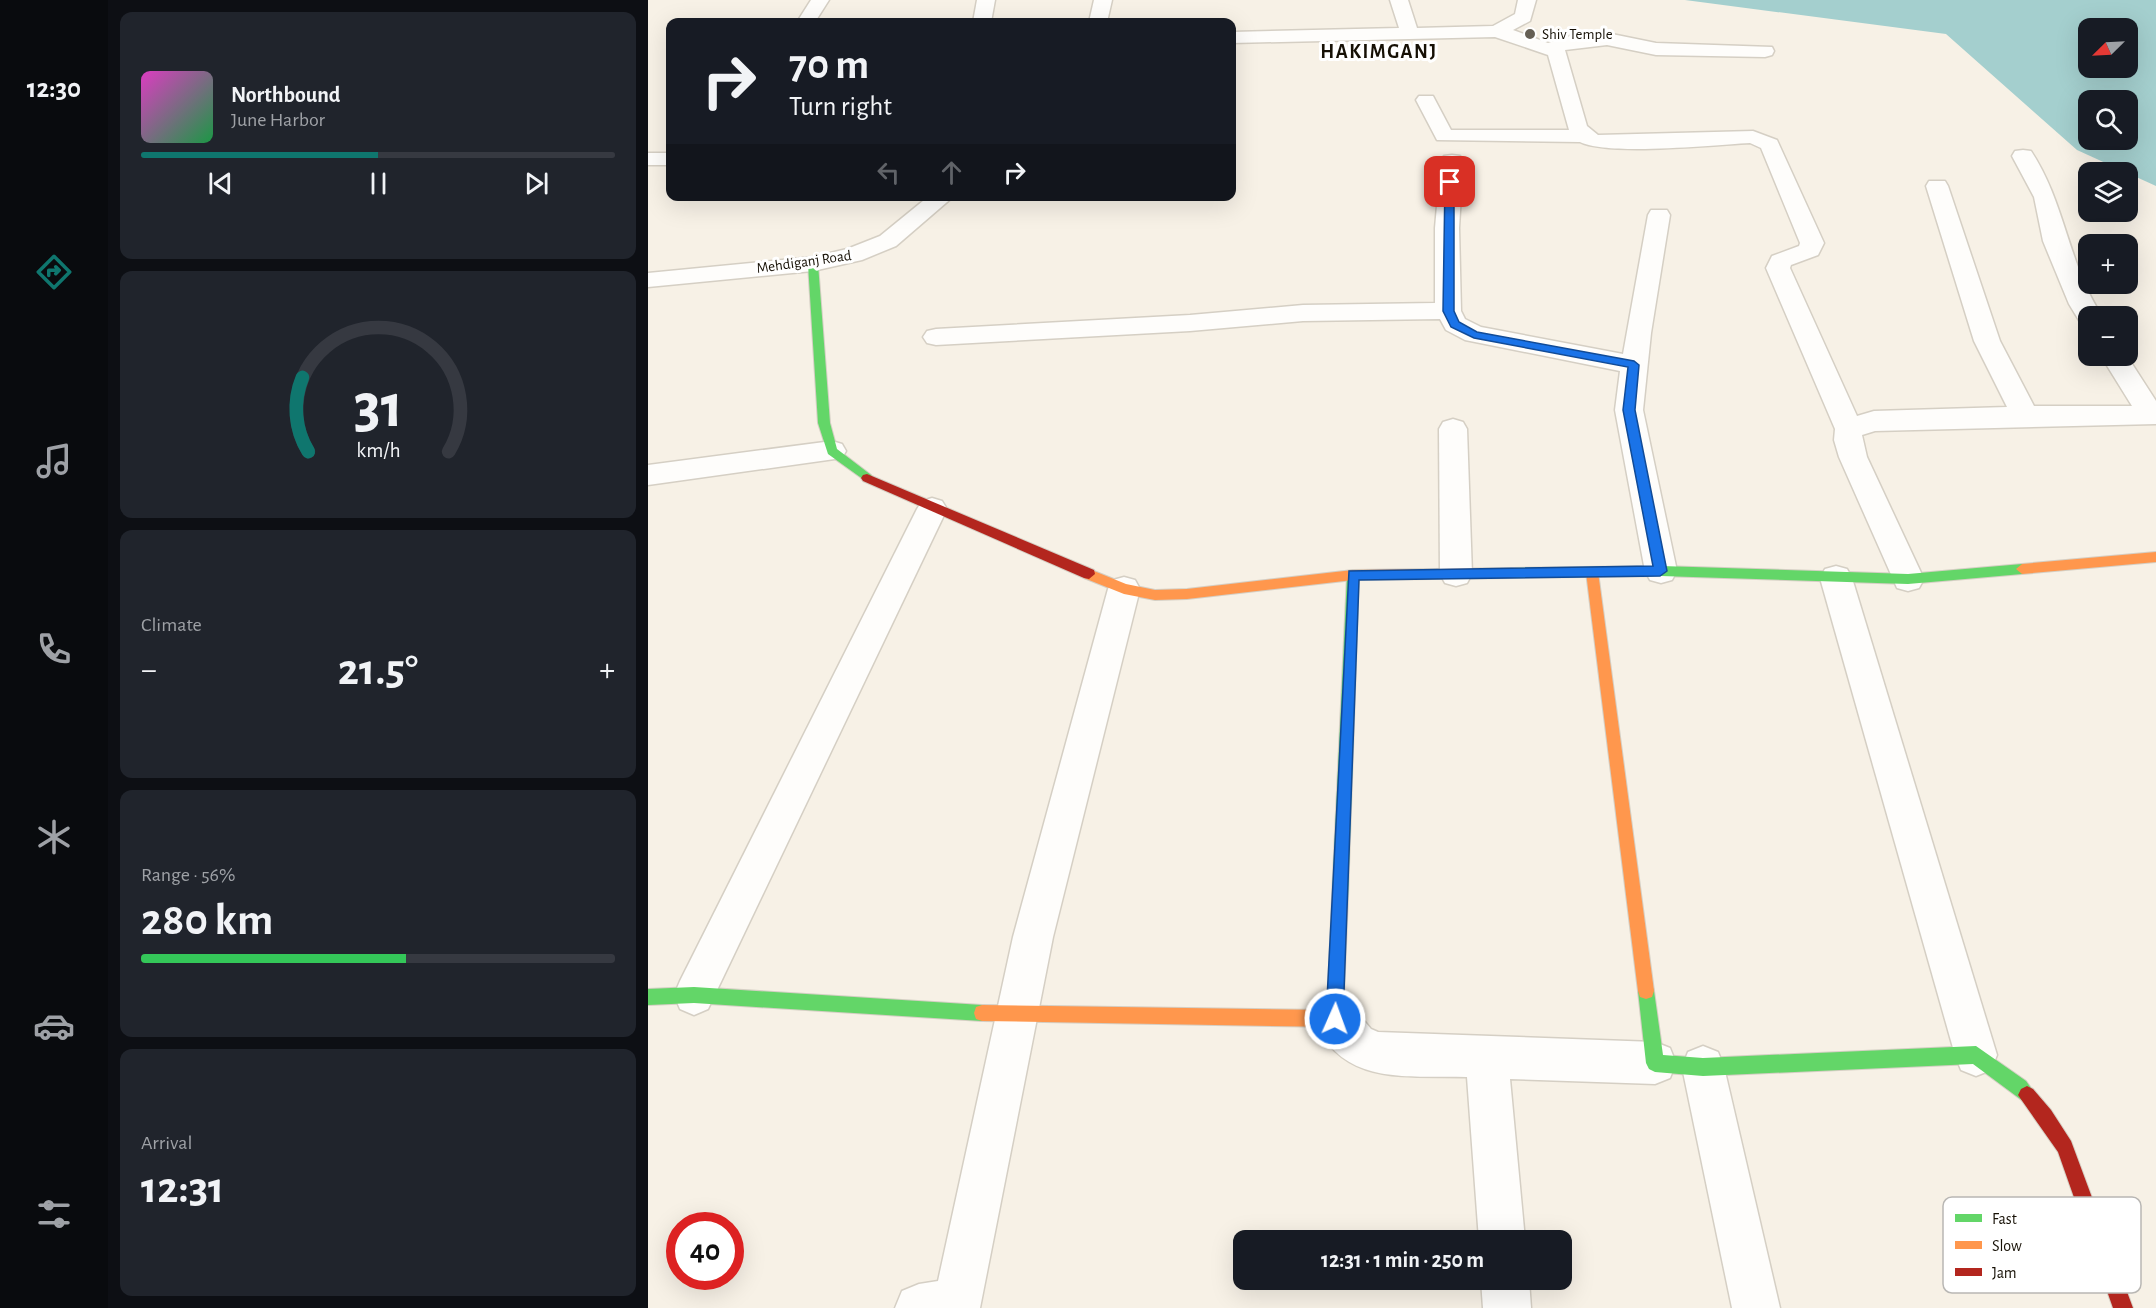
<!DOCTYPE html>
<html lang="en">
<head>
<meta charset="utf-8">
<style>
  body { margin:0; font-family:"Alegreya Sans",sans-serif; background:#20242c; color:#f1f3f6; height:100vh; display:flex; flex-direction:column; font-size:22px; white-space:nowrap }
  * { box-sizing:border-box; margin:0 }
  p { font-size:20px; color:#9ea1a6 }
  .icon { flex:none; width:33px; height:33px; fill:none; stroke:currentColor; stroke-width:2; stroke-linecap:round; stroke-linejoin:round }
  .map { position:relative; flex:1; overflow:hidden }
  .side { display:flex; flex-direction:column; gap:12px; padding:12px; background:#0d0f14; width:540px }
  .side>* { flex:none }
  .top-card { position:absolute; left:18px; top:18px; width:570px; height:183px; border-radius:12px; box-shadow:0 6px 24px #0002; background:#171b24; color:#f1f3f6; overflow:hidden }
  .needle { width:39px; rotate:246deg }
  .fabs { position:absolute; left:1430px; top:18px; display:grid; gap:12px }
  .fabs a { display:grid; place-items:center; width:60px; height:60px; border-radius:12px; background:#171b24; box-shadow:0 6px 24px #0002; font-size:30px }
  .speed { position:absolute; left:18px; top:1212px; display:flex; gap:12px; font-size:30px; font-weight:700; text-align:center }
  .speed>* { display:grid; place-content:center; width:78px; height:78px; border-radius:50%; background:#171b24; box-shadow:0 6px 24px #0002; line-height:1 }
  .speed .limit { border:9px solid #d22; background:#fff; color:#111 }
  .pin { position:absolute; display:grid; place-items:center; width:51px; height:51px; color:#fff; margin:-26px; border-radius:12px; box-shadow:0 3px 9px #0006 }
  .me { position:absolute; width:66px; margin:-33px; rotate:2deg; stroke-linejoin:round; filter:drop-shadow(0 0 4px #0008) }
  .turn { display:flex; align-items:center; gap:21px; height:126px; padding:0 24px; font-size:27px }
  .turn .icon { width:78px; height:78px; stroke-width:2.5 }
  .turn b { display:block; font-size:42px; line-height:51px }
  .lanes { display:flex; align-items:center; height:57px; padding:0 24px; background:#0003; justify-content:center; gap:30px; direction:ltr }
  .lanes .off { opacity:.35 }
  .big { font-size:45px; font-weight:600; line-height:1.1 }
  .side .card { flex:1; display:flex; flex-direction:column; justify-content:center; gap:9px; min-width:0; padding:0 21px; border-radius:12px; background:#20242c }
  .side .dial { align-items:center; gap:0 }
  .dial svg { height:156px; overflow:visible; fill:none; stroke:#363941; stroke-width:7; stroke-linecap:round; text-anchor:middle }
  .dial text { fill:#f1f3f6; stroke:none }
  .song { display:flex; align-items:center; gap:18px }
  .cover { width:72px; height:72px; border-radius:9px; background:linear-gradient(135deg,hsl(310 70% 55%),hsl(140 70% 35%)) }
  .played { height:6px; border-radius:3px; background:linear-gradient(90deg,#0f766e 50%,#363941 50%) }
  .keys { display:flex; justify-content:space-around; direction:ltr }
  .heat { display:flex; justify-content:space-between; align-items:center; font-size:33px; direction:ltr }
  .charge { height:9px; border-radius:4px; background:linear-gradient(90deg,#34c759 56%,#363941 0) }
  .trip { position:absolute; left:585px; top:1230px; width:339px; height:60px; border-radius:12px; background:#171b24; box-shadow:0 6px 24px #0002; font-weight:600; line-height:60px; text-align:center }
  main { display:flex; flex:1; min-height:0 }
  .menu { display:flex; flex-direction:column; width:108px; justify-content:space-around; align-items:center; background:#090b0e; color:#9ea1a6 }
  .menu .icon { width:42px; height:42px }
  .menu .selected { color:#0f766e }
  .menu b { font-size:27px; color:#f1f3f6 }
  .map>svg:first-child { display:block }
</style>
</head>
<body>
<main>
<nav class="menu">
<b>12:30</b>
<svg class="icon selected" aria-label="directions" viewBox="0 0 24 24"><path d="M12 3l9 9-9 9-9-9zM9 14v-3h6M13 9l2 2-2 2"/></svg>
<svg class="icon" aria-label="music" viewBox="0 0 24 24"><path d="M9 18V5l10-2v13"/><circle cx="6" cy="18" r="3"/><circle cx="16" cy="16" r="3"/></svg>
<svg class="icon" aria-label="phone" viewBox="0 0 24 24"><path d="M5 4h4l2 5-3 2q2 4 5 5l2-3 5 2v4C11 20 4 13 5 4z"/></svg>
<svg class="icon" aria-label="climate" viewBox="0 0 24 24"><path d="M12 3v18M4 7l16 10M4 17L20 7"/></svg>
<svg class="icon" aria-label="car" viewBox="0 0 24 24"><path d="M5 17H2v-5l4-1 3-4h7l3 4 3 1v5h-3M9 17h6M6 11h13"/><circle cx="7" cy="17" r="2"/><circle cx="17" cy="17" r="2"/></svg>
<svg class="icon" aria-label="filters" viewBox="0 0 24 24"><path d="M4 7h16M4 17h16"/><circle cx="9" cy="7" r="2"/><circle cx="15" cy="17" r="2"/></svg>
</nav>
<section class="side">
<div class="card">
<div class="song"><i class="cover"></i><div><b>Northbound</b><p>June Harbor</p></div></div>
<div class="played"></div>
<div class="keys"><svg class="icon" aria-label="previous" viewBox="0 0 24 24"><path d="M18 5L8 12l10 7zM5 5v14"/></svg><svg class="icon" aria-label="pause" viewBox="0 0 24 24"><path d="M8 5v14M16 5v14"/></svg><svg class="icon" aria-label="next" viewBox="0 0 24 24"><path d="M6 5l10 7-10 7zM19 5v14"/></svg></div>
</div>
<div class="card dial"><svg viewBox="0 0 100 80">
<path d="M14 69A42 42 0 1 1 86 69"/>
<path d="M14 69A42 42 0 0 1 11 31" stroke="#0f766e"/>
<text x="50" y="56" font-size="32" font-weight="700">31</text>
<text x="50" y="72" font-size="11">km/h</text>
</svg></div>
<div class="card"><p>Climate</p>
<div class="heat"><a>−</a><b class="big">21.5°</b><a>+</a></div>
</div>
<div class="card"><p>Range · 56%</p><b class="big">280 km</b><div class="charge"></div></div>
<div class="card"><p>Arrival</p><b class="big">12:31</b></div>
</section>
<div class="map">
<svg width="1508" height="1308" viewBox="0 0 1508 1308">
  <rect width="100%" height="100%" fill="#f7f1e6"/>
  <path fill="#a4cfce" fill-rule="evenodd" d="M1037,0H1508V186L1429,150L1298,34ZM1440,28H1479V68H1440ZM1440,100H1479V140H1440Z"/>
  <g fill="none" stroke-linecap="round" stroke-linejoin="round">
    <g stroke="#d5cfc4" stroke-width="3">
      <g id="street">
        <path d="M163,0H181L167,22H149Z"/>
        <path d="M329,0H347L343,22H325Z"/>
        <path d="M446,0H464L459,22H441Z"/>
        <path d="M742,0H760L769,28L845,26L867,14L870,0H888L882,21L865,30L900,43L922,36L959,33L1008,43L1124,47L1126,51L1124,55L1117,57L1008,55L959,45L917,50L939,126L950,135L1105,131L1129,140L1176,243L1170,255L1143,265L1142,268L1209,416L1226,411L1359,407L1326,341L1278,186L1281,181H1297L1300,186L1352,341L1386,406H1484L1453,356H1479L1508,401V424L1227,431L1214,435L1219,457L1276,579L1271,588L1260,591L1249,588L1191,457L1186,440L1187,429L1118,268L1124,256L1151,246L1152,243L1113,148L1102,143C1066,145 960,156 932,142L789,140L768,100L771,96H785L803,130H921L900,55L847,37L584,43V32L751,28Z"/>
        <path d="M1375,150L1383,151C1417,202 1420,264 1454,316H1440V324L1432,322L1421,304L1395,241L1386,197L1364,156L1367,151Z"/>
        <rect x="0" y="153" width="22" height="12"/>
        <path d="M804,155L812,156L815,161L811,228L813,311L817,319L833,327L975,354L1000,215L1003,210H1019L1022,215L1003,333L995,410L1029,571L1024,580L1013,583L1002,580L997,571L967,410L972,371L817,340L798,330L792,319L655,321L542,331L288,345L279,343L275,337L279,331L288,329L542,315L655,305L787,303V228L793,161L796,156Z"/>
        <path d="M281,196H306L248,246L214,260L165,271L0,287V273L165,257L199,249L232,236Z"/>
        <path d="M805,419L815,422L819,429L824,574L819,583L808,586L797,583L792,574L791,429L795,422Z"/>
        <path d="M184,441L194,444L198,451L194,458L0,485V465Z"/>
        <path d="M284,498L294,501L299,509L60,1009L46,1015L32,1009L26,995L32,981L269,509L274,501Z"/>
        <path d="M1188,566L1199,569L1204,578L1349,1055L1343,1070L1328,1076L1313,1070L1307,1055L1172,578L1177,569Z"/>
        <path d="M476,577L487,580L492,589L405,937L332,1308H247L254,1291L271,1284L290,1281L365,937L460,589L465,580Z"/>
        <path d="M687,998L702,1004L723,1029L730,1032L1007,1042L1022,1048L1028,1063L1022,1078L1007,1084L862,1079L877,1240H831L819,1077C758,1075 694,1087 666,1019L672,1004Z"/>
        <path d="M1055,1046L1070,1052L1076,1067L1132,1308H1084L1034,1067L1040,1052Z"/>
        <path d="M833,1280H881L883,1308H835Z"/>
      </g>
    </g>
    <g stroke="#d5cfc4" stroke-width="2">
      <g id="fast">
        <path d="M165,261L170,264L182,423L189,449L223,475L225,478L223,481L219,482L180,454L170,423L160,264Z"/>
        <path d="M1374,564L1380,569L1374,574L1260,584L1013,576L866,578L860,573L866,568L1013,566L1260,574Z"/>
        <path d="M705,570L711,575L700,897L698,902L692,905L686,902L684,897L699,575Z"/>
        <path d="M998,983L1004,985L1006,991L1015,1055L1055,1058L1328,1046L1378,1081L1388,1095L1385,1101L1379,1104L1325,1064L1055,1076L1007,1072L1001,1069L998,1063L990,991L992,985Z"/>
        <path d="M46,987L334,1005L340,1007L342,1013L340,1019L334,1021L46,1003L0,1005V989Z"/>
      </g>
    </g>
    <g stroke="#d5cfc4" stroke-width="2">
      <g id="slow">
        <path d="M1508,552V562L1374,574L1368,569L1374,564Z"/>
        <path d="M944,567L950,572L1006,991L1004,997L998,999L992,997L990,991L938,572Z"/>
        <path d="M866,568L872,573L866,578L705,580L539,599L507,600L476,594L436,578L435,574L441,569L478,584L507,590L539,589L705,570Z"/>
        <path d="M692,889L698,892L700,897L695,1019L693,1025L687,1027L334,1021L328,1019L326,1013L328,1007L334,1005L679,1010L684,897L686,892Z"/>
      </g>
    </g>
    <g stroke="#d5cfc4" stroke-width="2">
      <g id="jam">
        <path d="M219,474L446,570L447,574L441,579L436,578L215,481L213,478L215,475Z"/>
        <path d="M1379,1086L1385,1089L1403,1110L1423,1141L1485,1308H1465L1410,1152L1370,1095L1373,1089Z"/>
      </g>
    </g>
    <use href="#street" fill="#fefdfb" fill-rule="evenodd"/>
    <use href="#fast" fill="#63d668" fill-rule="evenodd"/>
    <use href="#slow" fill="#ff974d" fill-rule="evenodd"/>
    <use href="#jam" fill="#b3261e" fill-rule="evenodd"/>
  </g>
  <path fill="#1a73e8" stroke="#114b97" stroke-width="1.5" d="M802,179L806,182V311L811,322L829,332L986,361L991,365L987,410L1019,571L1012,576L711,580L695,1019L693,1025L687,1027L680,1025L678,1019L701,571L1005,566L975,410L980,367L826,338L803,327L795,311L797,182Z"/>
  <circle fill="#655f54" stroke="#fff" stroke-width="2" cx="882" cy="34" r="6"/>
  <g text-anchor="middle" dominant-baseline="central" stroke-width="6" stroke-linejoin="round" paint-order="stroke">
    <g font-size="15" fill="#161005" stroke="#fff" text-anchor="start">
      <text x="894" y="34">Shiv Temple</text>
    </g>
    <g font-size="15" fill="#161005" stroke="#fff">
      <text transform="translate(156 262) rotate(-8)">Mehdiganj Road</text>
    </g>
    <g font-size="20" font-weight="bold" letter-spacing="1.5" fill="#161005" stroke="#fff">
      <text x="731" y="52">HAKIMGANJ</text>
    </g>
  </g>
  <rect x="1295" y="1197" width="198" height="96" rx="9" fill="#fff" stroke="#b9b7b4" stroke-width="1.5"/>
  <rect x="1307" y="1214" width="27" height="8" fill="#63d668"/>
  <rect x="1307" y="1241" width="27" height="8" fill="#ff974d"/>
  <rect x="1307" y="1268" width="27" height="8" fill="#b3261e"/>
  <g font-size="16" fill="#161005">
    <text x="1344" y="1224">Fast</text>
    <text x="1344" y="1251">Slow</text>
    <text x="1344" y="1278">Jam</text>
  </g>
</svg>
<div class="fabs">
<a><svg class="needle" viewBox="-14 -14 28 28"><path d="M0-13l5 13h-10z" fill="#e53935"/><path d="M0 13l5-13h-10z" fill="#9ea1a6"/></svg></a>
<a><svg class="icon" aria-label="search" viewBox="0 0 24 24"><circle cx="10" cy="10" r="6"/><path d="M15 15l6 6"/></svg></a>
<a><svg class="icon" aria-label="layers" viewBox="0 0 24 24"><path d="M12 4l9 5-9 5-9-5zM3 14l9 5 9-5"/></svg></a>
<a>+</a>
<a>−</a>
</div>
<div class="speed"><div class="limit">40</div></div>
<div class="pin" style="left:802px;top:182px;background:#d93025"><svg class="icon" aria-label="arrive" viewBox="0 0 24 24"><path d="M6 21V4h12l-3 4 3 4H6"/></svg></div>
<svg class="me" style="left:687px;top:1019px" viewBox="-20 -20 40 40"><circle r="17" fill="#1a73e8" stroke="#fff" stroke-width="3"/><path d="M0-11L8 9 0 5-8 9z" fill="#fff"/></svg>
<div class="trip">12:31 · 1 min · 250 m</div>
<div class="top-card">
<div class="turn"><svg class="icon" aria-label="right" viewBox="0 0 24 24"><path d="M7 20v-9h11M14 6l5 5-5 5"/></svg><div><b>70 m</b>Turn right</div></div>
<div class="lanes"><svg class="icon off" aria-label="left" viewBox="0 0 24 24"><path d="M17 20v-9H6M10 6l-5 5 5 5"/></svg><svg class="icon off" aria-label="ahead" viewBox="0 0 24 24"><path d="M12 20V5M6 11l6-6 6 6"/></svg><svg class="icon" aria-label="right" viewBox="0 0 24 24"><path d="M7 20v-9h11M14 6l5 5-5 5"/></svg></div>
</div>
</div>
</main>
</body>
</html>
